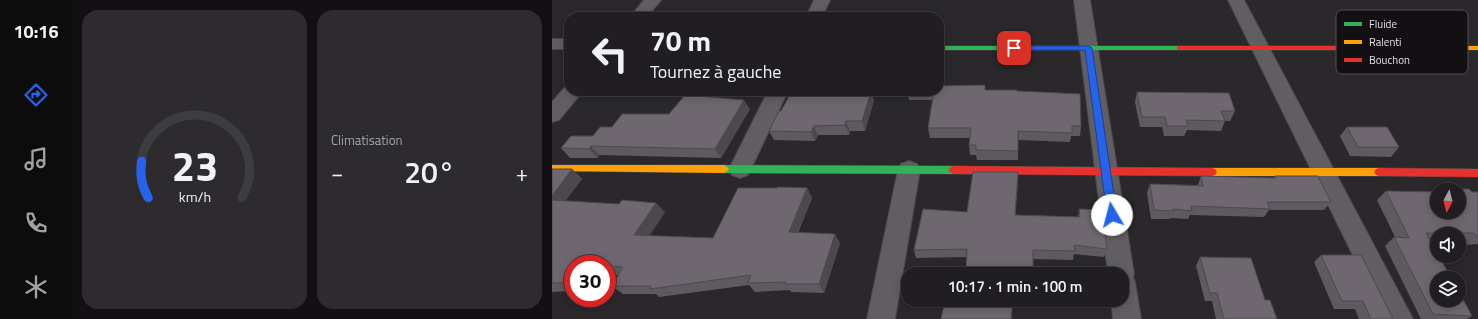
<!DOCTYPE html>
<html lang="fr">
<head>
<meta charset="utf-8">
<style>
  body { margin:0; font-family:"Titillium Web",sans-serif; background:#2d2b2e; color:#f1f3f6; height:100vh; display:flex; flex-direction:column; font-size:15px; white-space:nowrap }
  * { box-sizing:border-box; margin:0 }
  p { font-size:13px; color:#a2a2a5 }
  .icon { flex:none; width:22px; height:22px; fill:none; stroke:currentColor; stroke-width:2; stroke-linecap:round; stroke-linejoin:round }
  .map { position:relative; flex:1; overflow:hidden }
  .side { display:flex; flex-direction:column; gap:10px; padding:10px; background:#121012; width:480px }
  .side>* { flex:none }
  .banner { position:absolute; left:12px; top:12px; width:380px; height:84px; border-radius:16px; box-shadow:0 2px 10px #0003,0 0 0 1px #3d3c3f; background:#201e21; color:#f1f3f6; overflow:hidden }
  .needle { width:26px; rotate:187deg }
  .tools { position:absolute; left:878px; top:183px; display:grid; gap:8px }
  .tools a { display:grid; place-items:center; width:36px; height:36px; border-radius:50%; background:#201e21; box-shadow:0 2px 10px #0003,0 0 0 1px #3d3c3f; font-size:20px }
  .speed { position:absolute; left:12px; top:255px; display:flex; gap:8px; font-size:20px; font-weight:700; text-align:center }
  .speed>* { display:grid; place-content:center; width:52px; height:52px; border-radius:50%; background:#201e21; box-shadow:0 2px 10px #0003,0 0 0 1px #3d3c3f; line-height:1 }
  .speed .limit { border:6px solid #d22; background:#fff; color:#111 }
  .pin { position:absolute; display:grid; place-items:center; width:34px; height:34px; color:#fff; margin:-17px; border-radius:8px; box-shadow:0 2px 6px #0006 }
  .me { position:absolute; width:44px; margin:-22px; rotate:352deg; stroke-linejoin:round; filter:drop-shadow(0 0 3px #0008) }
  .turn { display:flex; align-items:center; gap:14px; height:84px; padding:0 20px; font-size:18px }
  .turn .icon { width:52px; height:52px; stroke-width:2.5 }
  .turn b { display:block; font-size:28px; line-height:34px }
  .big { font-size:30px; font-weight:600; line-height:1.1 }
  .side .tile { flex:1; display:flex; flex-direction:column; justify-content:center; gap:6px; min-width:0; padding:0 14px; border-radius:16px; background:#2d2b2e }
  .side .dial { align-items:center; gap:0 }
  .dial svg { height:104px; overflow:visible; fill:none; stroke:#3d3c3f; stroke-width:7; stroke-linecap:round; text-anchor:middle }
  .dial text { fill:#f1f3f6; stroke:none }
  .heat { display:flex; justify-content:space-between; align-items:center; font-size:22px; direction:ltr }
  .side .tiles { flex:1; display:grid; gap:10px; grid-template-columns:repeat(2,1fr) }
  .trip { position:absolute; left:349px; top:267px; width:228px; height:40px; border-radius:16px; background:#201e21; box-shadow:0 2px 10px #0003,0 0 0 1px #3d3c3f; font-weight:600; line-height:40px; text-align:center }
  main { display:flex; flex:1; min-height:0 }
  .menu { display:flex; flex-direction:column; width:72px; justify-content:space-around; align-items:center; background:#0d0c0d; color:#a2a2a5 }
  .menu .icon { width:28px; height:28px }
  .menu .current { color:#2563eb }
  .menu b { font-size:18px; color:#f1f3f6 }
  .map>svg:first-child { display:block }
</style>
</head>
<body>
<main>
<nav class="menu">
<b>10:16</b>
<svg class="icon current" aria-label="directions" viewBox="0 0 24 24"><path d="M12 3l9 9-9 9-9-9zM9 14v-3h6M13 9l2 2-2 2"/></svg>
<svg class="icon" aria-label="music" viewBox="0 0 24 24"><path d="M9 18V5l10-2v13"/><circle cx="6" cy="18" r="3"/><circle cx="16" cy="16" r="3"/></svg>
<svg class="icon" aria-label="phone" viewBox="0 0 24 24"><path d="M5 4h4l2 5-3 2q2 4 5 5l2-3 5 2v4C11 20 4 13 5 4z"/></svg>
<svg class="icon" aria-label="climate" viewBox="0 0 24 24"><path d="M12 3v18M4 7l16 10M4 17L20 7"/></svg>
</nav>
<section class="side">
<div class="tiles">
<div class="tile dial"><svg viewBox="0 0 100 80">
<path d="M14 69A42 42 0 1 1 86 69"/>
<path d="M14 69A42 42 0 0 1 9 41" stroke="#2563eb"/>
<text x="50" y="56" font-size="32" font-weight="700">23</text>
<text x="50" y="72" font-size="11">km/h</text>
</svg></div>
<div class="tile"><p>Climatisation</p>
<div class="heat"><a>−</a><b class="big">20°</b><a>+</a></div>
</div>
</div>
</section>
<div class="map">
<svg width="926" height="319" viewBox="0 0 926 319">
  <rect width="100%" height="100%" fill="#2b282c"/>
  <g fill="none" stroke-linecap="round" stroke-linejoin="round">
    <g stroke="#4a464b" stroke-width="2">
      <g id="street">
        <path d="M92,0H109L95,17H78Z"/>
        <path d="M262,0H278L270,17H254Z"/>
        <path d="M522,0H538L582,274L581,277L583,282L589,319H561L559,300H570V274H556Z"/>
        <path d="M676,0H692L861,319H832Z"/>
        <rect x="0" y="39" width="17" height="10"/>
        <path d="M14,86H17V91H31L7,120L0,122V102Z"/>
        <path d="M216,91H236L196,175L188,178L180,175L177,169Z"/>
        <path d="M357,161L365,164L368,170L343,319H315L346,170L349,164Z"/>
      </g>
    </g>
    <g stroke="#4a464b" stroke-width="1">
      <g id="fast">
        <path d="M387,46H628L632,48L628,50H387Z"/>
        <path d="M172,165L401,166L404,168L406,170L404,172L401,174L172,173L169,171L167,169L169,167Z"/>
      </g>
    </g>
    <g stroke="#4a464b" stroke-width="1">
      <g id="slow">
        <rect x="821" y="46" width="105" height="4"/>
        <path d="M0,165H172L175,167L177,169L175,171L172,173L0,171Z"/>
        <path d="M660,168H827L830,169L832,172L830,175L827,176H660L657,175L655,172L657,169Z"/>
      </g>
    </g>
    <g stroke="#4a464b" stroke-width="1">
      <g id="jam">
        <path d="M625,46H824L828,48L824,50H625Z"/>
        <path d="M401,166L660,168L663,169L665,172L663,175L660,176L401,174L398,172L396,170L398,168Z"/>
        <path d="M827,168L926,169V177L827,176L824,175L822,172L824,169Z"/>
      </g>
    </g>
    <use href="#street" fill="#615e62" fill-rule="evenodd"/>
    <use href="#fast" fill="#30b455" fill-rule="evenodd"/>
    <use href="#slow" fill="#ff9f0a" fill-rule="evenodd"/>
    <use href="#jam" fill="#e5322d" fill-rule="evenodd"/>
  </g>
  <g fill="#5f5960">
    <path d="M433,90L465,91L529,126L528,136H519L518,142L466,140V160H425L424,155H418L417,145L418,138H378L376,128L380,100H357L355,91H387Z"/>
    <path d="M247,91L322,100L313,131H298L297,135H266L263,141L222,140L217,131L229,111Z"/>
    <path d="M585,92L683,111L678,121H673L669,131L635,130L632,136H612L610,127H588L583,102Z"/>
    <path d="M198,109L169,158L47,155L46,158H18L9,148L41,136L60,127L117,114Z"/>
    <path d="M795,127L847,147L839,157L798,156L788,136Z"/>
    <path d="M0,169H20L30,179L13,201L113,212L97,236L161,238L225,188H255L260,198L246,233L288,243L272,293L239,292L238,290L203,292L197,285L107,297L104,294H71L60,286L66,275L55,274V264H21V291L0,292Z"/>
    <path d="M466,172L463,215L526,217L527,209L555,249L552,257L522,254L521,260L415,257L364,258L362,250L415,212Z"/>
    <path d="M649,176L721,178L723,176L779,202L772,210H717L712,217L638,215L636,219L619,218L618,219H599L595,193L598,184L646,185Z"/>
    <path d="M891,189H917L920,192H926V244L913,245L911,242H907V234H885V242H879L885,253V256H887L899,278H885V300H907V292L920,316L915,319H869L833,246L842,237H843L825,200L834,191L885,192V212H907V190H890Z"/>
    <path d="M769,255L841,319H807L803,309H782L762,262Z"/>
    <path d="M648,257L725,319H664L660,301H653L644,266Z"/>
  </g>
  <g fill="#4d484e">
    <path d="M319,91L322,100L313,131L310,121Z"/>
    <path d="M192,100L198,109L169,158L163,149Z"/>
    <path d="M294,121L298,131L297,135L293,125Z"/>
    <path d="M262,126L266,135L263,141L259,132Z"/>
    <path d="M39,146L47,155L46,158L37,149Z"/>
    <path d="M20,169L30,179L7,209L0,203V196Z"/>
    <path d="M466,172V181L463,224V215Z"/>
    <path d="M255,188L260,198L242,241L237,232Z"/>
    <path d="M104,203L113,212L92,244L82,235Z"/>
    <path d="M283,234L288,243L272,293L267,284Z"/>
    <path d="M21,273V287L15,283Z"/>
    <path d="M461,300L460,319H459Z"/>
  </g>
  <g fill="#6e6770" stroke="#4d484e">
    <path d="M433,85V90H465V91L528,94L529,126H520V133L466,131V151L424,150V145H417L419,128H376L382,91H387V86Z"/>
    <path d="M240,91H319L310,121H294L293,125L262,126L259,132L217,131L227,111H229Z"/>
    <path d="M585,92L677,93L683,111H669L673,121L634,120L636,126H615L613,117H590Z"/>
    <path d="M133,95L192,100L163,149L39,146L37,149L9,148L19,136H41L48,127H60L70,114H117Z"/>
    <path d="M795,127H835L847,147H806Z"/>
    <path d="M0,169H20L0,196Z"/>
    <path d="M421,172H466L463,215L528,217L527,209L550,210L555,249L522,245L523,251L481,250V274H414L415,249L362,250L371,209L415,212Z"/>
    <path d="M649,176L723,178V176H766L779,202H715L718,209L639,206L640,211L621,209L622,211L602,210L598,184L651,186Z"/>
    <path d="M226,187L255,188L237,232L283,234L267,284H233L234,282L196,283L199,275L98,289L99,286H60L71,267L55,266V264H21V273L15,283H0V200L67,204L70,200L104,203L82,235L161,238L186,188H225Z"/>
    <path d="M891,189H917L920,192H926V236H924L922,233H874L885,253V256H887L899,278H885V300H907V292L920,316L881,314L842,237L857,238L834,191L885,192V212H907V190H891Z"/>
    <path d="M769,255H809L841,319H819L811,301H790Z"/>
    <path d="M648,257L699,258L713,300H718L725,319H672L665,293H658Z"/>
    <path d="M393,300H461L459,319H389Z"/>
  </g>
  <path fill="#2563eb" stroke="#184099" d="M459,46H537L540,48L565,215L564,218L560,219L557,218L555,215L533,50H462L458,48Z"/>
  <rect x="784" y="10" width="132" height="64" rx="6" fill="#131014" stroke="#524e53" stroke-width="1"/>
  <rect x="792" y="22" width="18" height="4" fill="#30b455"/>
  <rect x="792" y="40" width="18" height="4" fill="#ff9f0a"/>
  <rect x="792" y="58" width="18" height="4" fill="#e5322d"/>
  <g font-size="11" fill="#e4e0e5">
    <text x="817" y="28">Fluide</text>
    <text x="817" y="46">Ralenti</text>
    <text x="817" y="64">Bouchon</text>
  </g>
</svg>
<div class="tools">
<a><svg class="needle" viewBox="-14 -14 28 28"><path d="M0-13l5 13h-10z" fill="#e53935"/><path d="M0 13l5-13h-10z" fill="#a2a2a5"/></svg></a>
<a><svg class="icon" aria-label="sound" viewBox="0 0 24 24"><path d="M4 9h4l5-4v14l-5-4H4zM17 9q2 3 0 6"/></svg></a>
<a><svg class="icon" aria-label="layers" viewBox="0 0 24 24"><path d="M12 4l9 5-9 5-9-5zM3 14l9 5 9-5"/></svg></a>
</div>
<div class="speed"><div class="limit">30</div></div>
<div class="pin" style="left:462px;top:48px;background:#d93025"><svg class="icon" aria-label="arrive" viewBox="0 0 24 24"><path d="M6 21V4h12l-3 4 3 4H6"/></svg></div>
<svg class="me" style="left:560px;top:215px" viewBox="-20 -20 40 40"><circle r="19" fill="#fff"/><path d="M0-13L10 11 0 6-10 11z" fill="#2563eb"/></svg>
<div class="trip">10:17 · 1 min · 100 m</div>
<div class="banner">
<div class="turn"><svg class="icon" aria-label="left" viewBox="0 0 24 24"><path d="M17 20v-9H6M10 6l-5 5 5 5"/></svg><div><b>70 m</b>Tournez à gauche</div></div>
</div>
</div>
</main>
</body>
</html>
